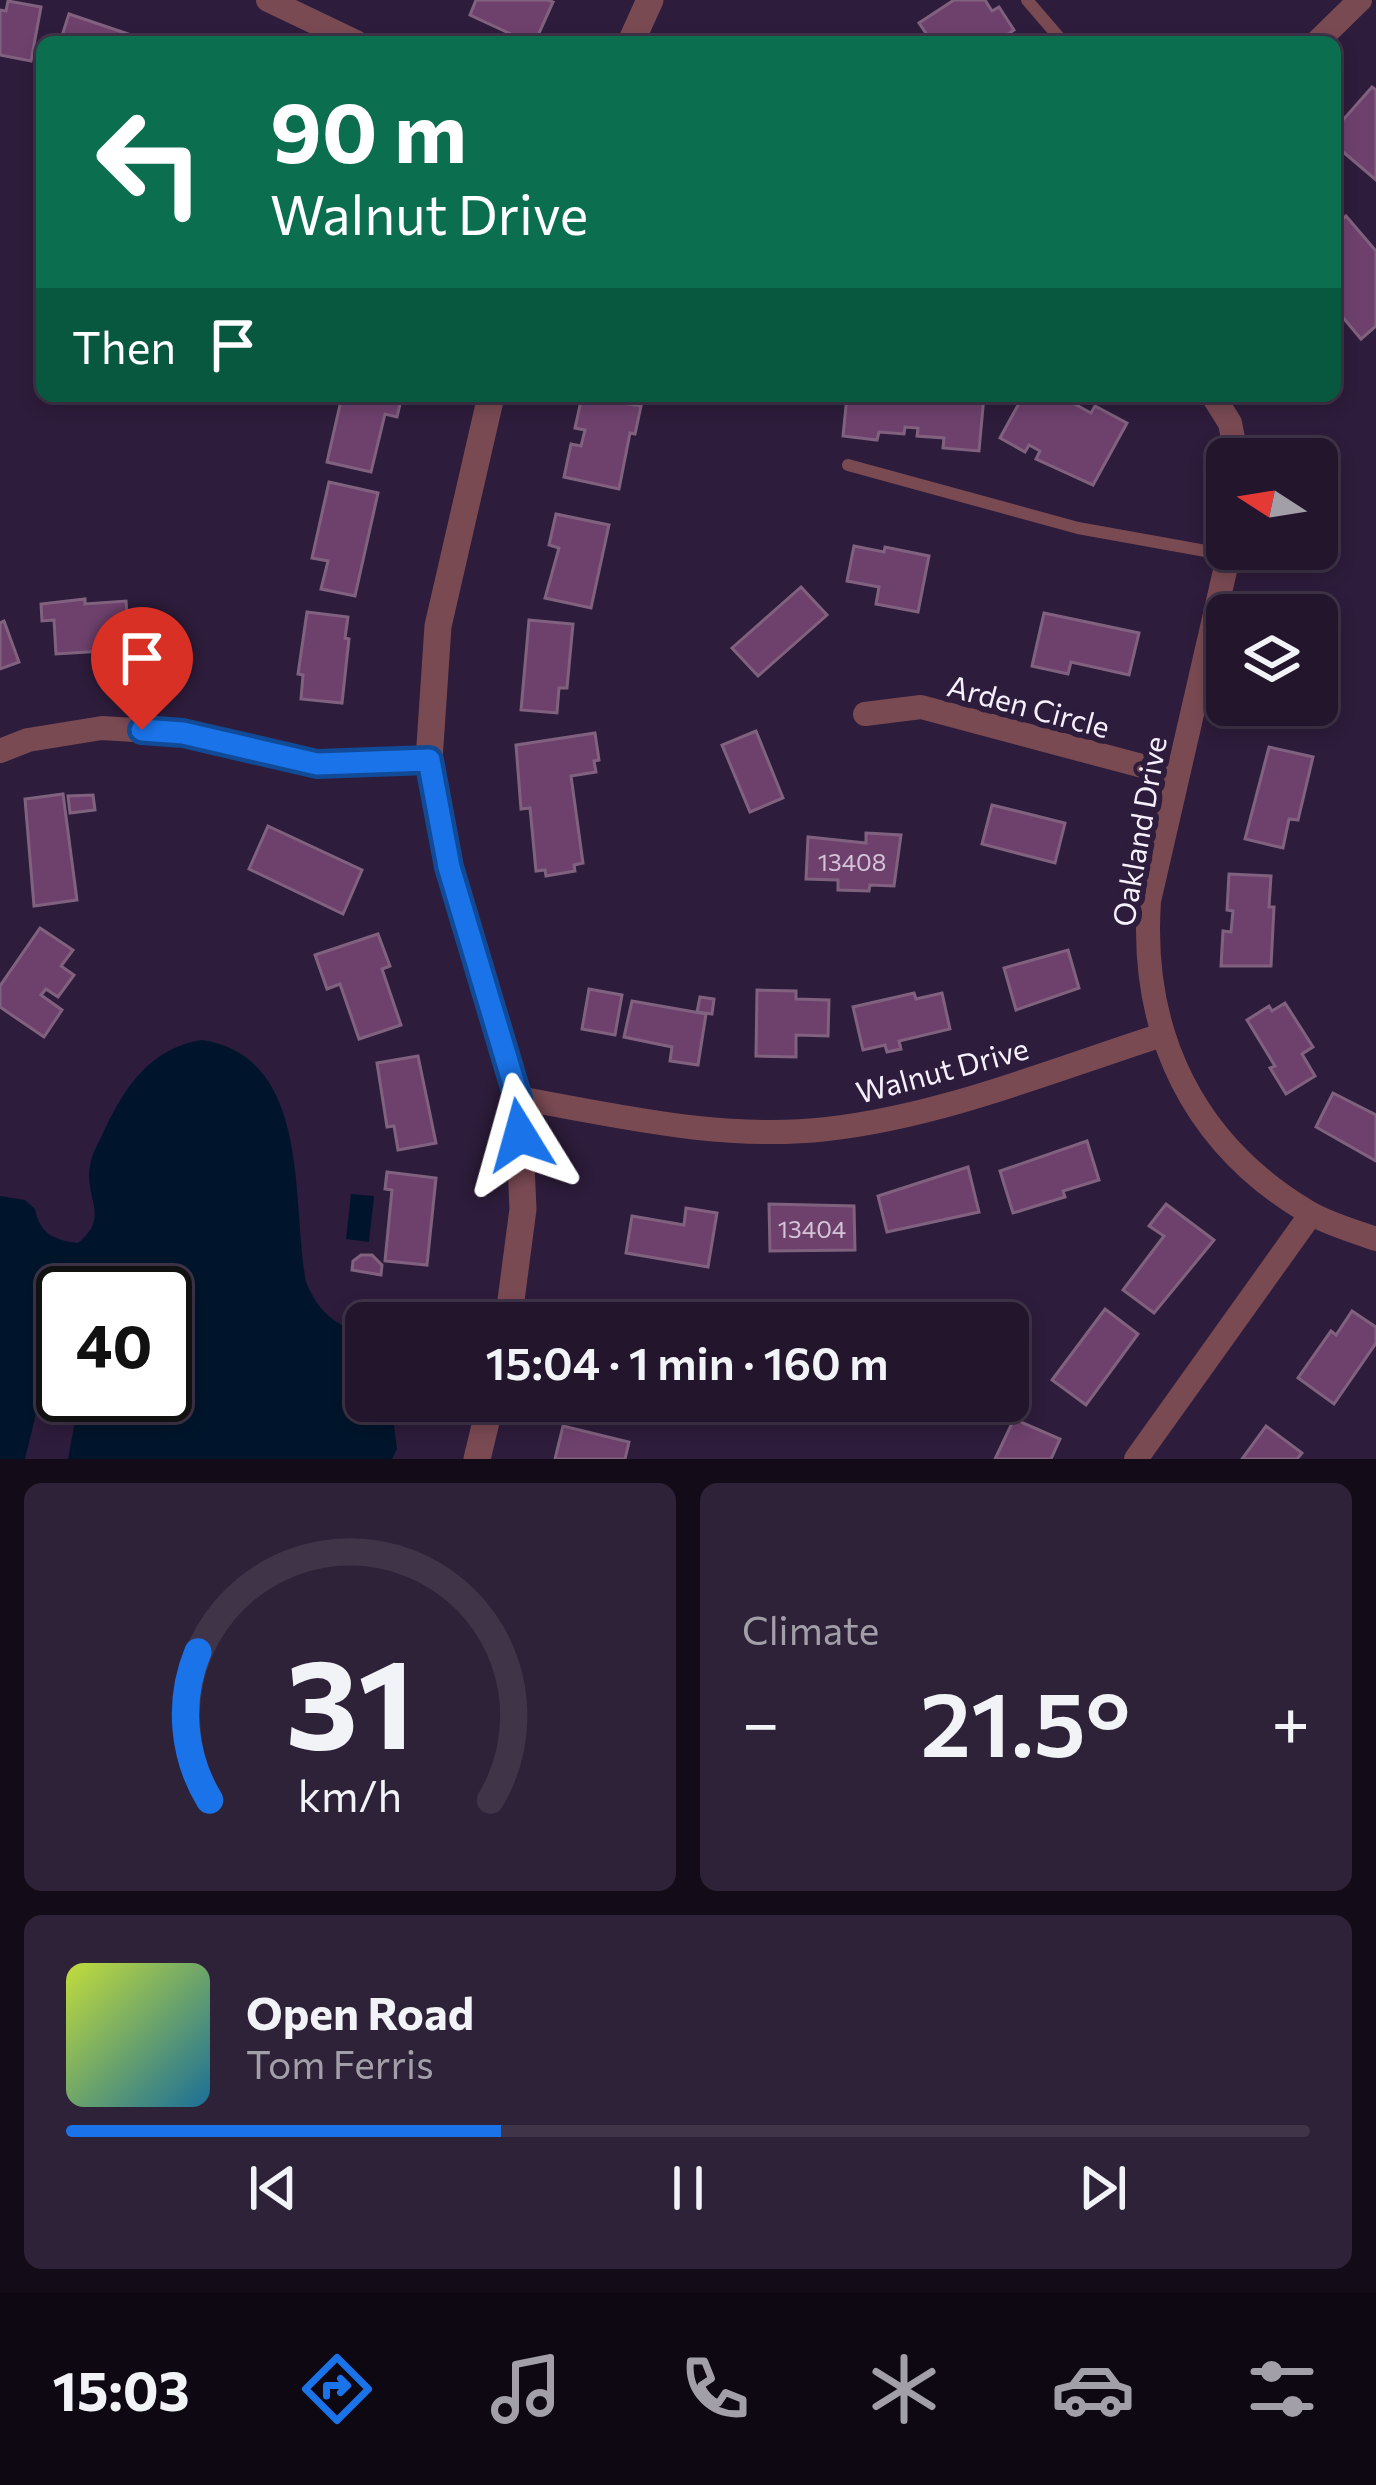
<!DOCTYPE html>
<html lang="en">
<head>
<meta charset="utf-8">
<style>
  body { margin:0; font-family:Commissioner,sans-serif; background:#2e2238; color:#f1f3f6; height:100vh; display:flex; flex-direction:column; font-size:45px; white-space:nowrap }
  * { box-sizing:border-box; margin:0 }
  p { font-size:39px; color:#a29fa9 }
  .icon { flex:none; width:66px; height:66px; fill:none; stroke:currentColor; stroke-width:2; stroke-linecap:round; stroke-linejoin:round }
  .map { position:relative; height:1459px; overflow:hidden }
  .drawer { display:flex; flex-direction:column; gap:24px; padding:24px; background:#130c18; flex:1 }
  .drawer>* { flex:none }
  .guide { position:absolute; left:36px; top:36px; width:1305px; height:366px; border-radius:18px; box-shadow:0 6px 18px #0003,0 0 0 3px #3f3448; background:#0b6e4f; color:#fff; overflow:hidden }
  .needle { width:78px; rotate:282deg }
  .controls { position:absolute; left:1206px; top:438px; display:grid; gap:24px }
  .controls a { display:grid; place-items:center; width:132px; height:132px; border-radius:18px; background:#22152c; box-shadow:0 6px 18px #0003,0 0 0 3px #3f3448; font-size:60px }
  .speed { position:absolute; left:36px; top:1266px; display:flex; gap:24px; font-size:60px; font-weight:700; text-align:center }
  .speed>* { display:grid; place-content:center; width:156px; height:156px; border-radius:50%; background:#22152c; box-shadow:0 6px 18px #0003,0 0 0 3px #3f3448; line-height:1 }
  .speed .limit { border:6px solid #111; border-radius:18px; background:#fff; color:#111 }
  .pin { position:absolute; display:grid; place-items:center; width:102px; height:102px; color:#fff; margin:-123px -51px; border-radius:50% 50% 50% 0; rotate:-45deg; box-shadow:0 0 12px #0007 }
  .pin .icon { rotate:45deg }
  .me { position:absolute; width:132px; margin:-66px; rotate:352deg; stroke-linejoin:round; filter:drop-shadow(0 0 9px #0008) }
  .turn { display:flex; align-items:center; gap:42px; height:252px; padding:0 36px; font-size:54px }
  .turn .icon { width:156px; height:156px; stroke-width:2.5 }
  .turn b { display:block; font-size:84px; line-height:102px }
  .then { display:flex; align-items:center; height:114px; padding:0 36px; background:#0003; gap:24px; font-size:45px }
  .big { font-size:90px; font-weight:600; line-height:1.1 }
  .drawer .widget { flex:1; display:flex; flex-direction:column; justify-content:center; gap:18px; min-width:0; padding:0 42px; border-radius:18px; background:#2e2238 }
  .drawer .dial { align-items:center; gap:0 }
  .dial svg { height:312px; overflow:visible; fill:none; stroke:#3f3448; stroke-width:7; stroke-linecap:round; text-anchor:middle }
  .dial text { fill:#f1f3f6; stroke:none }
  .song { display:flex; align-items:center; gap:36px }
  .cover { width:144px; height:144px; border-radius:18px; background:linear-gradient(135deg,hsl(70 70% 55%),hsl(200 70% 35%)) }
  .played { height:12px; border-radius:6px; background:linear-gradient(90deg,#1a73e8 35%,#3f3448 35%) }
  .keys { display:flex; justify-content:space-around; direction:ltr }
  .heat { display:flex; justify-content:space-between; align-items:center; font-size:66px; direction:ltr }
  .drawer .tiles { flex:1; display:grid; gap:24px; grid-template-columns:1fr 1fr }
  .widget:last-child { grid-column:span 2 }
  .trip { position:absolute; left:345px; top:1302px; width:684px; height:120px; border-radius:18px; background:#22152c; box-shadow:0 6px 18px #0003,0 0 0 3px #3f3448; font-weight:600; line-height:120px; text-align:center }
  .dock { display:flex; height:192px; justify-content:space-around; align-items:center; background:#0e0812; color:#a29fa9 }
  .dock .icon { width:84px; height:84px }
  .dock .on { color:#1a73e8 }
  .dock b { font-size:54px; color:#f1f3f6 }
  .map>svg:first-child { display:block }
</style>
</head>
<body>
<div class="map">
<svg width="1376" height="1459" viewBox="0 0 1376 1459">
  <rect width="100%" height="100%" fill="#2d1c3b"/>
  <g fill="#00152b">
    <path d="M202,1040C312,1057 291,1200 306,1282C321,1317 334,1321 366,1338V1401H391L397,1449L392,1459H68L80,1395H165V1293H93L90,1271L80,1270C57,1294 38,1415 25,1459H0V1196L25,1200L35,1209C40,1234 54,1240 78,1243C111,1216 84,1199 90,1166C92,1153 99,1142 104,1131C125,1086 151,1048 202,1040Z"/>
    <path d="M351,1194L374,1196L369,1242L346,1239Z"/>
  </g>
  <g fill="#6e416d" stroke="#816180" stroke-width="3">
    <path d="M476,0H548L553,2L535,42H528L470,15Z"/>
    <path d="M954,0H985L992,11L999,7L1014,30L1005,36L1010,42H932L919,23Z"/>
    <path d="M8,1L41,7L31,61L0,55V10L6,11Z"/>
    <path d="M69,14L140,38L157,42H60Z"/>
    <path d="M1372,87L1376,90V180L1335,145V129Z"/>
    <path d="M1346,216L1376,251V326L1361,339L1335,308V226Z"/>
    <path d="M342,396L356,399L357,396H402L397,417L385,414L371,472L327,462Z"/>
    <path d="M582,396L641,406L635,434L630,433L619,489L564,477L571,444L581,446L585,430L575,428Z"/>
    <path d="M847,396H984L979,451L943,448L944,438L917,436L918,428L905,427L904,434L879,432L877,440L843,436Z"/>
    <path d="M1023,396H1060L1091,413L1095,406L1127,423L1093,485L1036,459L1040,451L1029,445L1025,452L1000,438Z"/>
    <path d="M329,482L378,493L355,596L321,589L328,561L312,558Z"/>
    <path d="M556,514L609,525L591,608L545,598L559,548L549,545Z"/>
    <path d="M854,546L884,552L885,547L929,556L918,612L876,604L879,587L847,581Z"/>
    <path d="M801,587L827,615L758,676L732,648Z"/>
    <path d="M85,599V604L126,601L129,641L103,643V651L56,654L54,620L42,621L41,604Z"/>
    <path d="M307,612L348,617L345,638L349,639L342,703L301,699L303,675L298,674Z"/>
    <path d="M1044,613L1139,633L1129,675L1071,662L1068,674L1032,666Z"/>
    <path d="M529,620L573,624L567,688H559L557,713L521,710Z"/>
    <path d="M4,621L19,662L0,669V623Z"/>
    <path d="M1317,623L1338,627L1319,718L1275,709L1276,705H1317Z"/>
    <path d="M756,731L783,798L750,812L722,745Z"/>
    <path d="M595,733L599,760L594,761L596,772L571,776L583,863L574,865L575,871L546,876L545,870L536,871L530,808L521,809L516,745Z"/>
    <path d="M1269,747L1313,757L1298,820L1289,819L1283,848L1245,839Z"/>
    <path d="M63,794L77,900L34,906L25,799Z"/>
    <path d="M93,795L95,810L70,813L68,796Z"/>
    <path d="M992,805L1065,823L1055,863L982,844Z"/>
    <path d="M268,826L362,870L343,914L249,869Z"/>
    <path d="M866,833L901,835L894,886L870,885L869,891L838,890V880L806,879L808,837L866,843Z"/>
    <path d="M1229,874L1271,876L1269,907H1274L1271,966H1221L1223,931L1231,932L1233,911L1227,910Z"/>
    <path d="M40,928L73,950L61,966L74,975L58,997L46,989L41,995L62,1010L44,1037L0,1007V986Z"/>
    <path d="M378,934L390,966L382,969L401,1025L359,1039L340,984L327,989L315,955Z"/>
    <path d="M1068,950L1079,988L1016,1010L1004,968Z"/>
    <path d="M589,989L622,995L615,1035L582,1029Z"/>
    <path d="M757,990L796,991V999L829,1000L828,1036L796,1035V1057L756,1056Z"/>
    <path d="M914,993L916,999L942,993L950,1029L899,1041L901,1049L887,1052L885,1045L863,1050L853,1007Z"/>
    <path d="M700,997L714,999L712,1014L697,1012Z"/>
    <path d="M632,1001L706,1014L698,1065L670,1061L672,1047L624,1037Z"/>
    <path d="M1285,1003L1313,1047L1302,1054L1315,1076L1286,1094L1270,1068L1275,1066L1247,1020L1269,1006L1272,1011Z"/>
    <path d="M418,1056L436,1143L398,1150L394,1126L387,1127L377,1063Z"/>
    <path d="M1333,1093L1376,1115V1161L1316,1127Z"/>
    <path d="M1087,1141L1099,1180L1063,1191L1065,1197L1013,1213L1000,1171Z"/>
    <path d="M968,1167L979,1212L887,1232L878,1196Z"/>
    <path d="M387,1172L436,1178L427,1265L385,1261L392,1190L385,1189Z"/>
    <path d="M769,1204L854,1206L855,1250L770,1251Z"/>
    <path d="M1166,1204L1214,1240L1154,1313L1123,1290L1164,1236L1149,1226Z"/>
    <path d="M686,1208L717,1213L708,1267L626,1253L632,1216L684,1225Z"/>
    <path d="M361,1255H372L382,1265L381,1275L352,1270L353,1261Z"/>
    <path d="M1105,1309L1138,1334L1086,1405L1052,1380Z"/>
    <path d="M1352,1311L1376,1327V1343L1334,1404L1298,1378L1331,1331L1336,1335Z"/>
    <path d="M1014,1419L1060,1439L1051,1459H995Z"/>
    <path d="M563,1426L629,1442L625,1459H555Z"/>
    <path d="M1266,1426L1302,1453L1297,1459H1242Z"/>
  </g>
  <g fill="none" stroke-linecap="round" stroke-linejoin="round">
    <g stroke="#7a4a53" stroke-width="12">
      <path d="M1027,0L1063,42"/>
      <path d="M848,465L1078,528L1228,555"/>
    </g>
    <g stroke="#7a4a53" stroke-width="24">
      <path d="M268,0L356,42"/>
      <path d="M1317,42L1360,0"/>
      <path d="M1213,396L1230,423L1237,459"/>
      <path d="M1230,549L1149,901C1140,1033 1193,1144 1308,1212C1328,1224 1354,1231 1376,1239"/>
      <path d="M865,714L921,707L1176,775"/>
      <path d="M0,751L28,740L102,728L183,733L317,764L429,760"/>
      <path d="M518,1098C620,1116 723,1141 827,1129C942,1116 1053,1070 1162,1035"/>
      <path d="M1136,1459L1311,1214"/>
    </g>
    <g stroke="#7a4a53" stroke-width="27">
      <path d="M631,42L650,0"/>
      <path d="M491,396L438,626L429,760L449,867L518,1098L523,1209L508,1323"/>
      <path d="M477,1459L491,1401"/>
    </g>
  </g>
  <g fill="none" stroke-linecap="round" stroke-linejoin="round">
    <g stroke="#114b97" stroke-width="30">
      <path id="route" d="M142,730L183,733L317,764L429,760L449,867L518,1098L520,1135"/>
    </g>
    <use href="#route" stroke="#1a73e8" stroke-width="21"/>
  </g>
  <g text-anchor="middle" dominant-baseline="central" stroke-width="12" stroke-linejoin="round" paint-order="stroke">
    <g font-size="24" fill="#d4c4d9">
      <text x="852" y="861">13408</text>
      <text x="812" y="1228">13404</text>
    </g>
    <g font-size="30" fill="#f6f0fd" stroke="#2d1c3b">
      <text transform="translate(1029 705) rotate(15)">Arden Circle</text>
      <text transform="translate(1138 831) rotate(-80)">Oakland Drive</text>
      <text transform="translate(942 1069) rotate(-15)">Walnut Drive</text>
    </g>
  </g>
</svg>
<div class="controls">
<a><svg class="needle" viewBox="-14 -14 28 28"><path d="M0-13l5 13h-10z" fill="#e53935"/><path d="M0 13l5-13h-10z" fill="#a29fa9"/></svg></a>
<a><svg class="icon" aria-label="layers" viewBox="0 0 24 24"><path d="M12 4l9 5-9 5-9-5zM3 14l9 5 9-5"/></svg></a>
</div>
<div class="speed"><div class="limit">40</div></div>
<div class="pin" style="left:142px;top:730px;background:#d93025"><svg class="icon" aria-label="arrive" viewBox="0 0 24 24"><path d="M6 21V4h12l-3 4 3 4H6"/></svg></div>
<svg class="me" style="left:520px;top:1135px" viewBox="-20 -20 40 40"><path d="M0-17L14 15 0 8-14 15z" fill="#1a73e8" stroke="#fff" stroke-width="4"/></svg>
<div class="trip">15:04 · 1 min · 160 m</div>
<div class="guide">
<div class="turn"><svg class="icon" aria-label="left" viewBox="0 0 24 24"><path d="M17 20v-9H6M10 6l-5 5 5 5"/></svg><div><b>90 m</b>Walnut Drive</div></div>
<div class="then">Then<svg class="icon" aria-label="arrive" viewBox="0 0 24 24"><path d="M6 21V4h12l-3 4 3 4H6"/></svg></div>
</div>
</div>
<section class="drawer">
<div class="tiles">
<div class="widget dial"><svg viewBox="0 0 100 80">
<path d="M14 69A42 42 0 1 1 86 69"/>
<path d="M14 69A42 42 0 0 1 11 31" stroke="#1a73e8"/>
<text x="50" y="56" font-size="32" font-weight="700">31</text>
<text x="50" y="72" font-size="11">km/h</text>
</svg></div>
<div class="widget"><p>Climate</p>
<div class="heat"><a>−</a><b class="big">21.5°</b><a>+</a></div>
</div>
<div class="widget">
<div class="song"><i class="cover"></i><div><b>Open Road</b><p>Tom Ferris</p></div></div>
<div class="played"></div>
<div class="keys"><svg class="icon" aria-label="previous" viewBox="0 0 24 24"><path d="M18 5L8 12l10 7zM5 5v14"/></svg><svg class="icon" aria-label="pause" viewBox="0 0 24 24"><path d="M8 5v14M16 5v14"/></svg><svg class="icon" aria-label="next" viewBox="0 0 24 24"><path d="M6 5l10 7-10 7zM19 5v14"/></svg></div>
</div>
</div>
</section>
<nav class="dock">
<b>15:03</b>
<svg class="icon on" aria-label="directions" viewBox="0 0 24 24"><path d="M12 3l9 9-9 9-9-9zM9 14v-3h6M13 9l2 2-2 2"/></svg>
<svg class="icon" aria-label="music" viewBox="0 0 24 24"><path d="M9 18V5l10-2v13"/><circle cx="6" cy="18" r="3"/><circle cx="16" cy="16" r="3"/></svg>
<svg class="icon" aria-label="phone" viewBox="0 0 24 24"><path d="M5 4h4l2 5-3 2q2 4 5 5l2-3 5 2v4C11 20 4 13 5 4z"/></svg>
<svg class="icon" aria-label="climate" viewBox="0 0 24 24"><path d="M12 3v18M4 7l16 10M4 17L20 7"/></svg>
<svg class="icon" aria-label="car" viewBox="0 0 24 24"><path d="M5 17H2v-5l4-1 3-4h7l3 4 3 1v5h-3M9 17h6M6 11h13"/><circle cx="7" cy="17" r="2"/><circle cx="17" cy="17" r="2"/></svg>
<svg class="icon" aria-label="filters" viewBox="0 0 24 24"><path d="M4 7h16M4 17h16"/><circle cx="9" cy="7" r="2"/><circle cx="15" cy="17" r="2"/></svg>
</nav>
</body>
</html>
